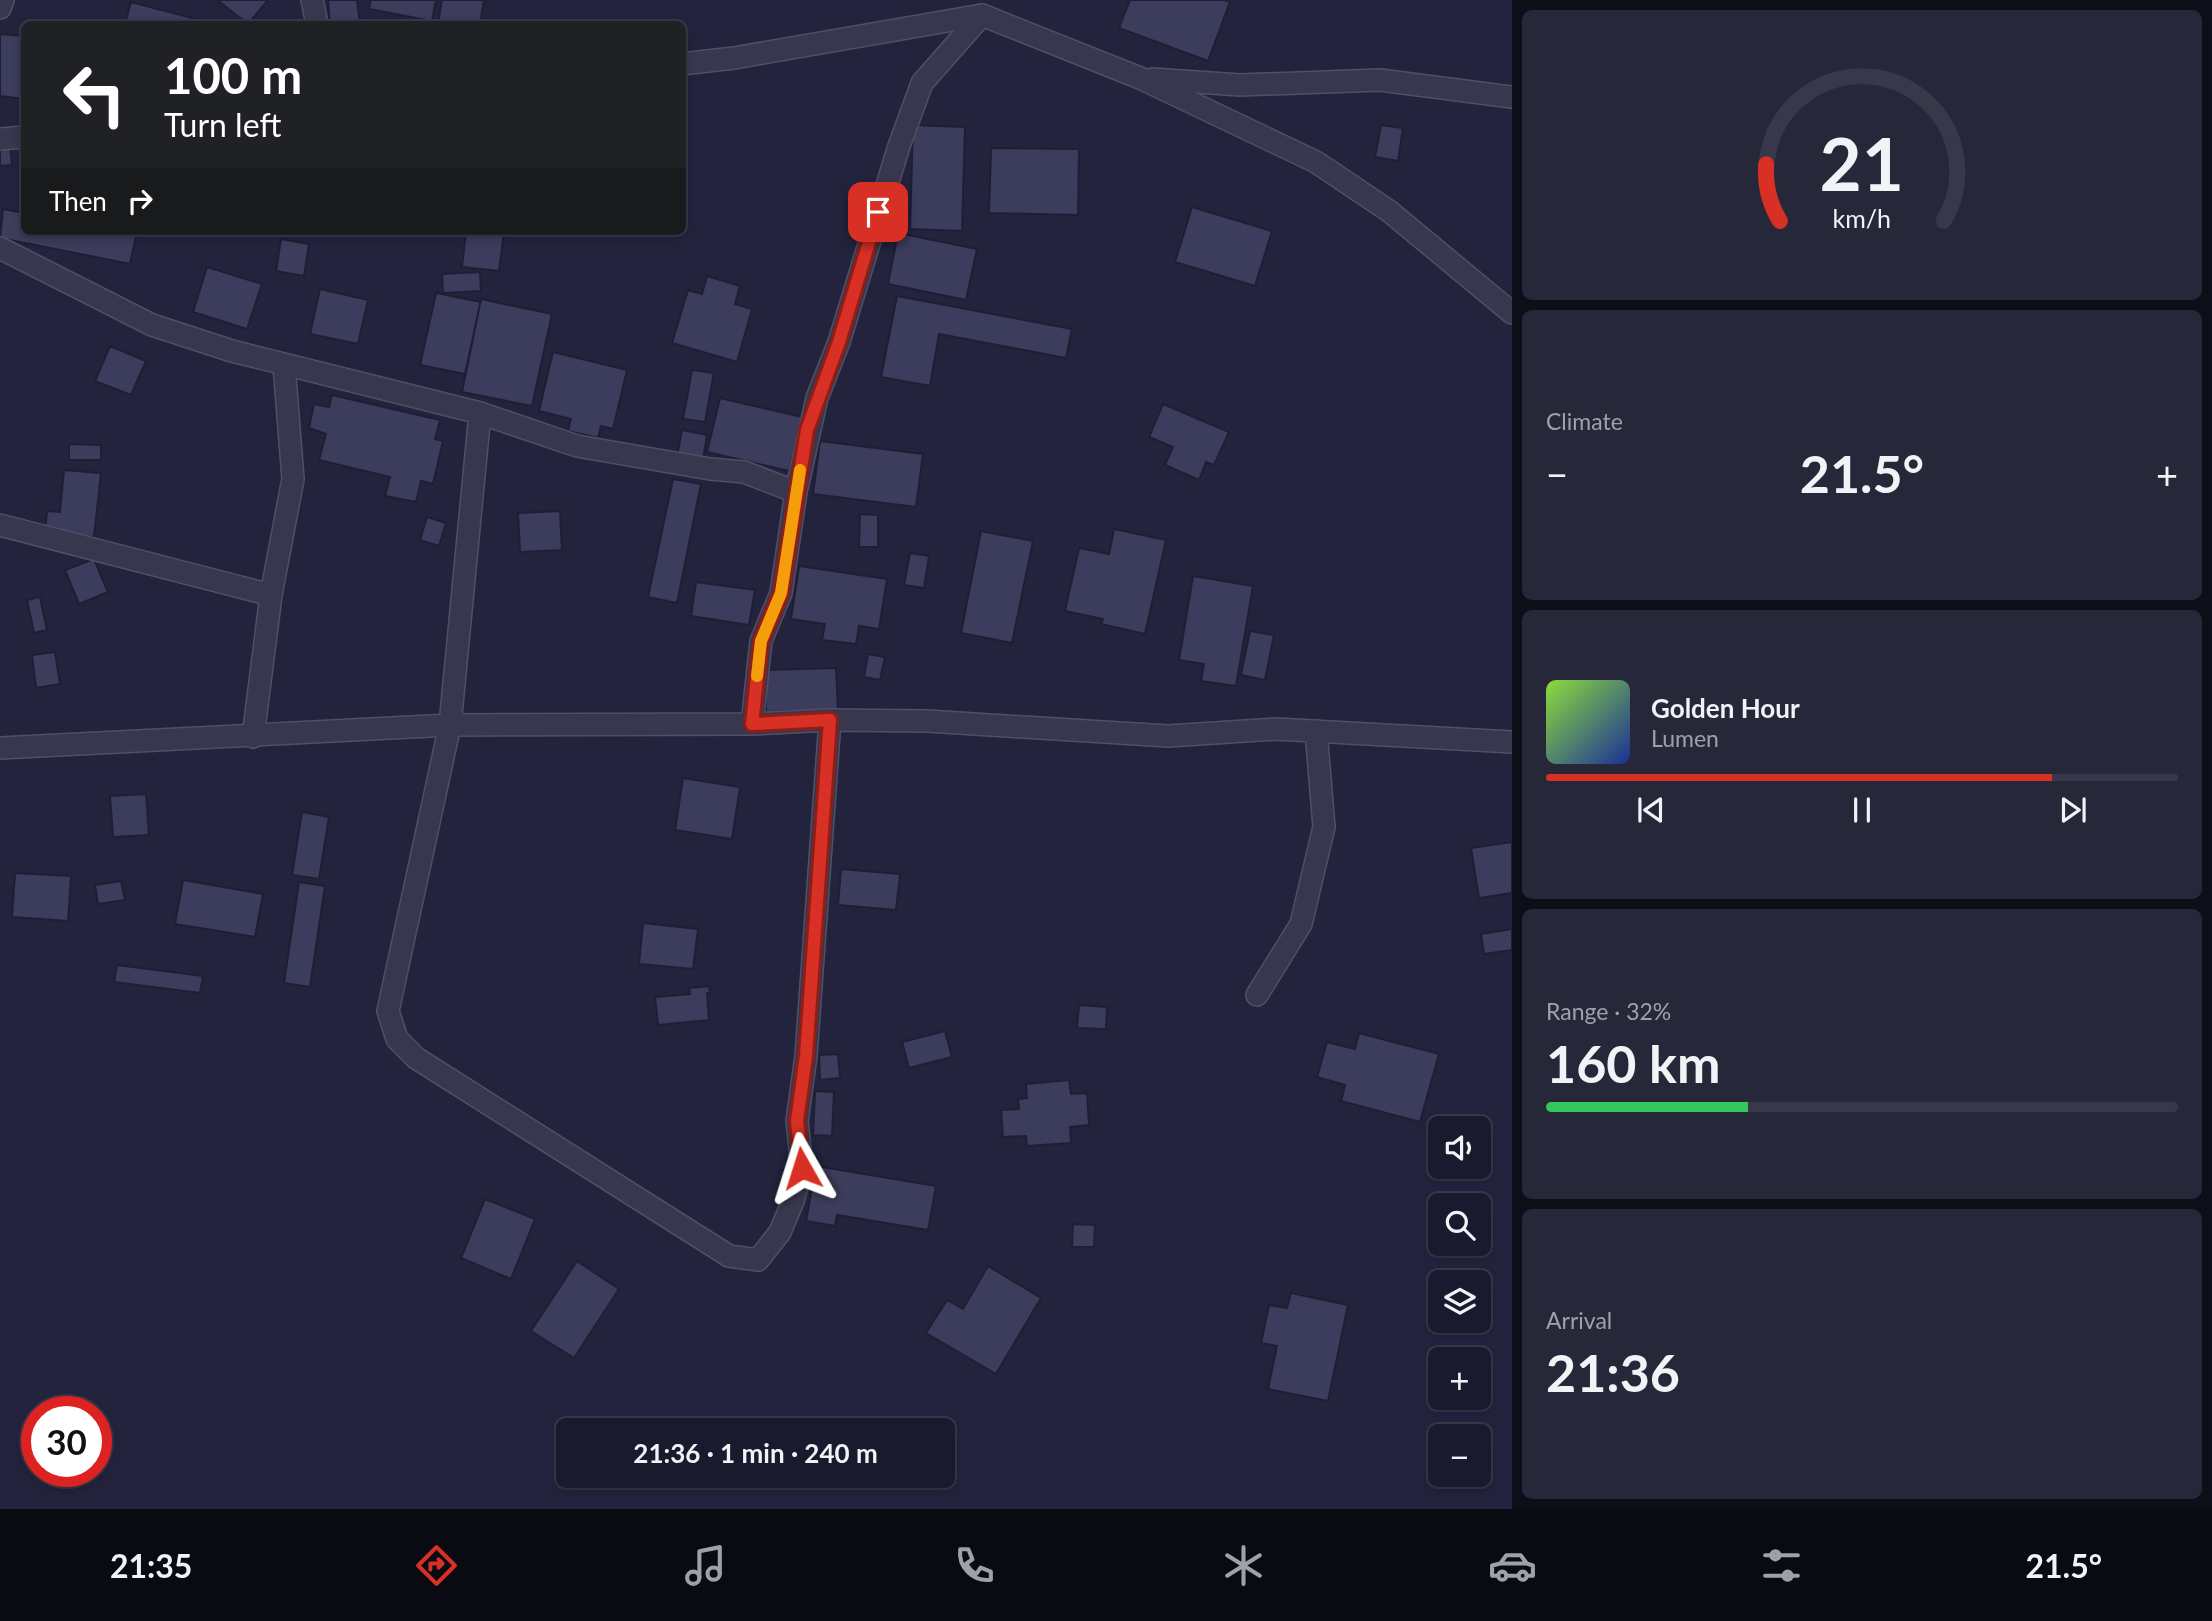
<!DOCTYPE html>
<html lang="en">
<head>
<meta charset="utf-8">
<style>
  body { margin:0; font-family:Lato,sans-serif; background:#27273a; color:#f1f3f6; height:100vh; display:flex; flex-direction:column; font-size:26px; white-space:nowrap }
  * { box-sizing:border-box; margin:0 }
  p { font-size:23px; color:#9fa1aa }
  .icon { flex:none; width:38px; height:38px; fill:none; stroke:currentColor; stroke-width:2; stroke-linecap:round; stroke-linejoin:round }
  .map { position:relative; flex:1; overflow:hidden }
  .details { display:flex; flex-direction:column; gap:10px; padding:10px; background:#0e0e19; width:700px }
  .details>* { flex:none }
  .top-card { position:absolute; left:21px; top:21px; width:665px; height:214px; border-radius:10px; box-shadow:0 4px 10px #0003,0 0 0 2px #38384a; background:#202124; color:#fff; overflow:hidden }
  .tools { position:absolute; left:1428px; top:1116px; display:grid; gap:14px }
  .tools a { display:grid; place-items:center; width:63px; height:63px; border-radius:10px; background:#1a1a2e; box-shadow:0 4px 10px #0003,0 0 0 2px #38384a; font-size:35px }
  .speed { position:absolute; left:21px; top:1396px; display:flex; gap:14px; font-size:35px; font-weight:700; text-align:center }
  .speed>* { display:grid; place-content:center; width:91px; height:91px; border-radius:50%; background:#1a1a2e; box-shadow:0 4px 10px #0003,0 0 0 2px #38384a; line-height:1 }
  .speed .limit { border:10px solid #d22; background:#fff; color:#111 }
  .pin { position:absolute; display:grid; place-items:center; width:60px; height:60px; color:#fff; margin:-30px; border-radius:14px; box-shadow:0 4px 10px #0006 }
  .me { position:absolute; width:77px; margin:-38px; rotate:354deg; stroke-linejoin:round; filter:drop-shadow(0 0 5px #0008) }
  .turn { display:flex; align-items:center; gap:24px; height:147px; padding:0 28px; font-size:32px }
  .turn .icon { width:91px; height:91px; stroke-width:2.5 }
  .turn b { display:block; font-size:49px; line-height:60px }
  .then { display:flex; align-items:center; height:66px; padding:0 28px; background:#0003; gap:14px; font-size:26px }
  .big { font-size:52px; font-weight:700; line-height:1.1 }
  .details .card { flex:1; display:flex; flex-direction:column; justify-content:center; gap:10px; min-width:0; padding:0 24px; border-radius:10px; background:#27273a }
  .details .dial { align-items:center; gap:0 }
  .dial svg { height:182px; overflow:visible; fill:none; stroke:#38384a; stroke-width:7; stroke-linecap:round; text-anchor:middle }
  .dial text { fill:#f1f3f6; stroke:none }
  .song { display:flex; align-items:center; gap:21px }
  .cover { width:84px; height:84px; border-radius:10px; background:linear-gradient(135deg,hsl(90 70% 55%),hsl(230 70% 35%)) }
  .played { height:7px; border-radius:4px; background:linear-gradient(90deg,#d93025 80%,#38384a 80%) }
  .keys { display:flex; justify-content:space-around; direction:ltr }
  .heat { display:flex; justify-content:space-between; align-items:center; font-size:38px; direction:ltr }
  .charge { height:10px; border-radius:5px; background:linear-gradient(90deg,#34c759 32%,#38384a 0) }
  .trip { position:absolute; left:556px; top:1418px; width:399px; height:70px; border-radius:10px; background:#1a1a2e; box-shadow:0 4px 10px #0003,0 0 0 2px #38384a; font-weight:700; line-height:70px; text-align:center }
  .dock { display:flex; height:112px; justify-content:space-around; align-items:center; background:#0a0a12; color:#9fa1aa }
  .dock .icon { width:49px; height:49px }
  .dock .active { color:#d93025 }
  .dock b { font-size:32px; color:#f1f3f6 }
  main { display:flex; flex:1; min-height:0 }
  .map>svg:first-child { display:block }
</style>
</head>
<body>
<main>
<div class="map">
<svg width="1512" height="1509" viewBox="0 0 1512 1509">
  <rect width="100%" height="100%" fill="#23233e"/>
  <g fill="#3c3c5c" stroke="#1e1e34" stroke-width="2">
    <path d="M217,0H268L248,24Z"/>
    <path d="M328,0H357L360,24H330Z"/>
    <path d="M371,0H436L432,21L369,9Z"/>
    <path d="M442,0H484L480,24H438Z"/>
    <path d="M1130,0H1224L1230,2L1208,61L1119,28Z"/>
    <path d="M131,2L196,19L195,24H125Z"/>
    <path d="M0,34L24,36V99L0,96Z"/>
    <path d="M913,125L965,127L962,231L910,229Z"/>
    <path d="M1381,125L1403,128L1398,161L1375,157Z"/>
    <path d="M10,144L12,165L0,166V145Z"/>
    <path d="M991,148L1079,149L1078,215L989,213Z"/>
    <path d="M1192,207L1272,231L1255,286L1175,262Z"/>
    <path d="M3,209L24,213V231H112L136,236L130,264L0,238Z"/>
    <path d="M466,231H504L499,271L462,267Z"/>
    <path d="M898,233L977,249L966,300L888,284Z"/>
    <path d="M281,239L309,244L304,276L276,271Z"/>
    <path d="M207,267L262,284L247,329L193,312Z"/>
    <path d="M480,272L481,291L443,293L442,274Z"/>
    <path d="M707,276L740,286L735,304L752,309L737,362L672,343L688,290L702,294Z"/>
    <path d="M320,289L368,300L358,344L310,334Z"/>
    <path d="M436,293L481,302L465,374L420,365Z"/>
    <path d="M897,296L1072,329L1066,358L939,334L930,386L881,377Z"/>
    <path d="M481,299L552,314L532,406L462,392Z"/>
    <path d="M110,346L146,361L131,395L95,381Z"/>
    <path d="M553,352L627,370L613,429L601,426L598,438L568,431L571,419L539,411Z"/>
    <path d="M692,370L714,373L705,422L683,419Z"/>
    <path d="M332,395L440,420L435,439L443,441L433,484L421,481L416,502L385,496L390,477L319,460L326,434L309,428L314,404L329,407Z"/>
    <path d="M720,398L802,417L789,471L707,452Z"/>
    <path d="M1163,404L1229,432L1214,465L1206,462L1199,480L1165,465L1173,447L1149,437Z"/>
    <path d="M682,430L707,435L703,460L677,456Z"/>
    <path d="M820,441L923,454L916,507L813,494Z"/>
    <path d="M69,444L101,445V460H69Z"/>
    <path d="M64,470L101,473L94,537L45,533L47,511L60,512Z"/>
    <path d="M673,479L701,484L677,603L648,597Z"/>
    <path d="M560,511L562,550L520,552L518,513Z"/>
    <path d="M860,514L878,515V547H859Z"/>
    <path d="M427,517L446,523L439,546L420,540Z"/>
    <path d="M1114,529L1166,540L1145,634L1101,624L1103,619L1065,611L1079,548L1109,554Z"/>
    <path d="M981,531L1033,541L1012,643L961,633Z"/>
    <path d="M910,553L929,556L924,588L904,585Z"/>
    <path d="M94,559L108,592L79,604L65,570Z"/>
    <path d="M799,566L887,579L879,629L859,626L856,644L822,640L825,624L791,619Z"/>
    <path d="M1193,576L1253,586L1236,686L1201,681L1204,664L1179,660Z"/>
    <path d="M696,582L755,590L749,625L691,616Z"/>
    <path d="M40,597L47,630L34,633L27,600Z"/>
    <path d="M1250,631L1274,635L1265,680L1241,675Z"/>
    <path d="M55,652L60,684L36,688L32,655Z"/>
    <path d="M868,654L885,657L880,680L864,677Z"/>
    <path d="M836,668L838,710L766,712L765,670Z"/>
    <path d="M683,778L740,787L732,839L675,830Z"/>
    <path d="M146,794L149,835L113,837L110,796Z"/>
    <path d="M302,812L329,817L319,879L292,875Z"/>
    <path d="M1512,842V893L1479,898L1471,848Z"/>
    <path d="M841,869L900,874L896,910L838,905Z"/>
    <path d="M15,873L71,876L68,921L12,917Z"/>
    <path d="M183,880L263,894L255,937L175,924Z"/>
    <path d="M121,881L125,900L98,904L95,885Z"/>
    <path d="M299,882L325,886L310,987L284,983Z"/>
    <path d="M643,923L698,929L693,969L639,964Z"/>
    <path d="M1512,929V950L1484,954L1481,934Z"/>
    <path d="M117,965L203,976L200,993L114,982Z"/>
    <path d="M709,986L710,993H707L709,1020L658,1025L655,997L690,994L689,988Z"/>
    <path d="M1079,1005L1107,1007L1106,1029L1077,1028Z"/>
    <path d="M945,1031L952,1057L909,1068L902,1042Z"/>
    <path d="M1359,1033L1439,1054L1420,1122L1341,1101L1345,1085L1317,1077L1327,1042L1355,1049Z"/>
    <path d="M838,1054L840,1078L820,1080L819,1055Z"/>
    <path d="M1069,1080L1071,1094L1087,1093L1089,1125L1070,1127L1071,1143L1027,1146L1026,1136L1003,1137L1001,1110L1019,1109L1018,1099L1027,1098L1026,1084Z"/>
    <path d="M815,1091L834,1092L832,1136L813,1135Z"/>
    <path d="M816,1166L936,1186L928,1230L837,1215L835,1226L806,1221Z"/>
    <path d="M485,1199L535,1219L511,1279L461,1258Z"/>
    <path d="M1073,1224L1095,1225L1094,1247H1072Z"/>
    <path d="M577,1261L619,1289L574,1358L531,1331Z"/>
    <path d="M988,1266L1041,1298L996,1374L926,1333L947,1300L963,1309Z"/>
    <path d="M1291,1293L1348,1305L1328,1401L1268,1389L1277,1346L1261,1343L1269,1305L1287,1308Z"/>
  </g>
  <g fill="none" stroke-linecap="round" stroke-linejoin="round">
    <g stroke="#4f4f65" stroke-width="24">
      <g id="minor">
        <path d="M312,0L317,24"/>
        <path d="M0,8L3,0"/>
        <path d="M682,64L734,58L982,15L1140,78L1316,162L1389,211L1512,313"/>
        <path d="M1152,79L1240,85L1380,80L1512,97"/>
        <path d="M0,139L24,137"/>
        <path d="M0,248L152,325L232,351L480,413L577,446L710,469L744,472L796,492"/>
        <path d="M480,413L450,725L388,1011L397,1039L416,1058L729,1256L758,1260L780,1232L793,1201L802,1168L797,1121L806,1056L830,720"/>
        <path d="M0,525L271,595"/>
        <path d="M752,724L761,641L781,593L796,492L817,398L839,342L899,146L922,83L982,15"/>
        <path d="M253,737L271,595L293,479L284,365"/>
        <path d="M1257,995L1301,924L1324,827L1316,731"/>
      </g>
    </g>
    <g stroke="#4f4f65" stroke-width="24">
      <path id="tertiary" d="M0,748L450,725L752,724L830,720L927,721L1168,736L1276,729L1512,742"/>
    </g>
    <use href="#minor" stroke="#37374e" stroke-width="21"/>
    <use href="#tertiary" stroke="#37374e" stroke-width="21"/>
  </g>
  <g fill="none" stroke-linecap="round" stroke-linejoin="round">
    <g stroke="#8d1f18" stroke-width="18">
      <path id="route" d="M802,1168L797,1121L806,1056L830,720L752,724L761,641L781,593L807,430L839,342L878,212"/>
    </g>
    <use href="#route" stroke="#d93025" stroke-width="12"/>
    <path stroke="#f59e0b" stroke-width="12" d="M757,676L761,641L781,593L800,470"/>
  </g>
</svg>
<div class="tools">
<a><svg class="icon" aria-label="sound" viewBox="0 0 24 24"><path d="M4 9h4l5-4v14l-5-4H4zM17 9q2 3 0 6"/></svg></a>
<a><svg class="icon" aria-label="search" viewBox="0 0 24 24"><circle cx="10" cy="10" r="6"/><path d="M15 15l6 6"/></svg></a>
<a><svg class="icon" aria-label="layers" viewBox="0 0 24 24"><path d="M12 4l9 5-9 5-9-5zM3 14l9 5 9-5"/></svg></a>
<a>+</a>
<a>−</a>
</div>
<div class="speed"><div class="limit">30</div></div>
<div class="pin" style="left:878px;top:212px;background:#d93025"><svg class="icon" aria-label="arrive" viewBox="0 0 24 24"><path d="M6 21V4h12l-3 4 3 4H6"/></svg></div>
<svg class="me" style="left:802px;top:1168px" viewBox="-20 -20 40 40"><path d="M0-17L14 15 0 8-14 15z" fill="#d93025" stroke="#fff" stroke-width="4"/></svg>
<div class="trip">21:36 · 1 min · 240 m</div>
<div class="top-card">
<div class="turn"><svg class="icon" aria-label="left" viewBox="0 0 24 24"><path d="M17 20v-9H6M10 6l-5 5 5 5"/></svg><div><b>100 m</b>Turn left</div></div>
<div class="then">Then<svg class="icon" aria-label="right" viewBox="0 0 24 24"><path d="M7 20v-9h11M14 6l5 5-5 5"/></svg></div>
</div>
</div>
<section class="details">
<div class="card dial"><svg viewBox="0 0 100 80">
<path d="M14 69A42 42 0 1 1 86 69"/>
<path d="M14 69A42 42 0 0 1 8 44" stroke="#d93025"/>
<text x="50" y="56" font-size="32" font-weight="700">21</text>
<text x="50" y="72" font-size="11">km/h</text>
</svg></div>
<div class="card"><p>Climate</p>
<div class="heat"><a>−</a><b class="big">21.5°</b><a>+</a></div>
</div>
<div class="card">
<div class="song"><i class="cover"></i><div><b>Golden Hour</b><p>Lumen</p></div></div>
<div class="played"></div>
<div class="keys"><svg class="icon" aria-label="previous" viewBox="0 0 24 24"><path d="M18 5L8 12l10 7zM5 5v14"/></svg><svg class="icon" aria-label="pause" viewBox="0 0 24 24"><path d="M8 5v14M16 5v14"/></svg><svg class="icon" aria-label="next" viewBox="0 0 24 24"><path d="M6 5l10 7-10 7zM19 5v14"/></svg></div>
</div>
<div class="card"><p>Range · 32%</p><b class="big">160 km</b><div class="charge"></div></div>
<div class="card"><p>Arrival</p><b class="big">21:36</b></div>
</section>
</main>
<nav class="dock">
<b>21:35</b>
<svg class="icon active" aria-label="directions" viewBox="0 0 24 24"><path d="M12 3l9 9-9 9-9-9zM9 14v-3h6M13 9l2 2-2 2"/></svg>
<svg class="icon" aria-label="music" viewBox="0 0 24 24"><path d="M9 18V5l10-2v13"/><circle cx="6" cy="18" r="3"/><circle cx="16" cy="16" r="3"/></svg>
<svg class="icon" aria-label="phone" viewBox="0 0 24 24"><path d="M5 4h4l2 5-3 2q2 4 5 5l2-3 5 2v4C11 20 4 13 5 4z"/></svg>
<svg class="icon" aria-label="climate" viewBox="0 0 24 24"><path d="M12 3v18M4 7l16 10M4 17L20 7"/></svg>
<svg class="icon" aria-label="car" viewBox="0 0 24 24"><path d="M5 17H2v-5l4-1 3-4h7l3 4 3 1v5h-3M9 17h6M6 11h13"/><circle cx="7" cy="17" r="2"/><circle cx="17" cy="17" r="2"/></svg>
<svg class="icon" aria-label="filters" viewBox="0 0 24 24"><path d="M4 7h16M4 17h16"/><circle cx="9" cy="7" r="2"/><circle cx="15" cy="17" r="2"/></svg>
<b>21.5°</b>
</nav>
</body>
</html>
